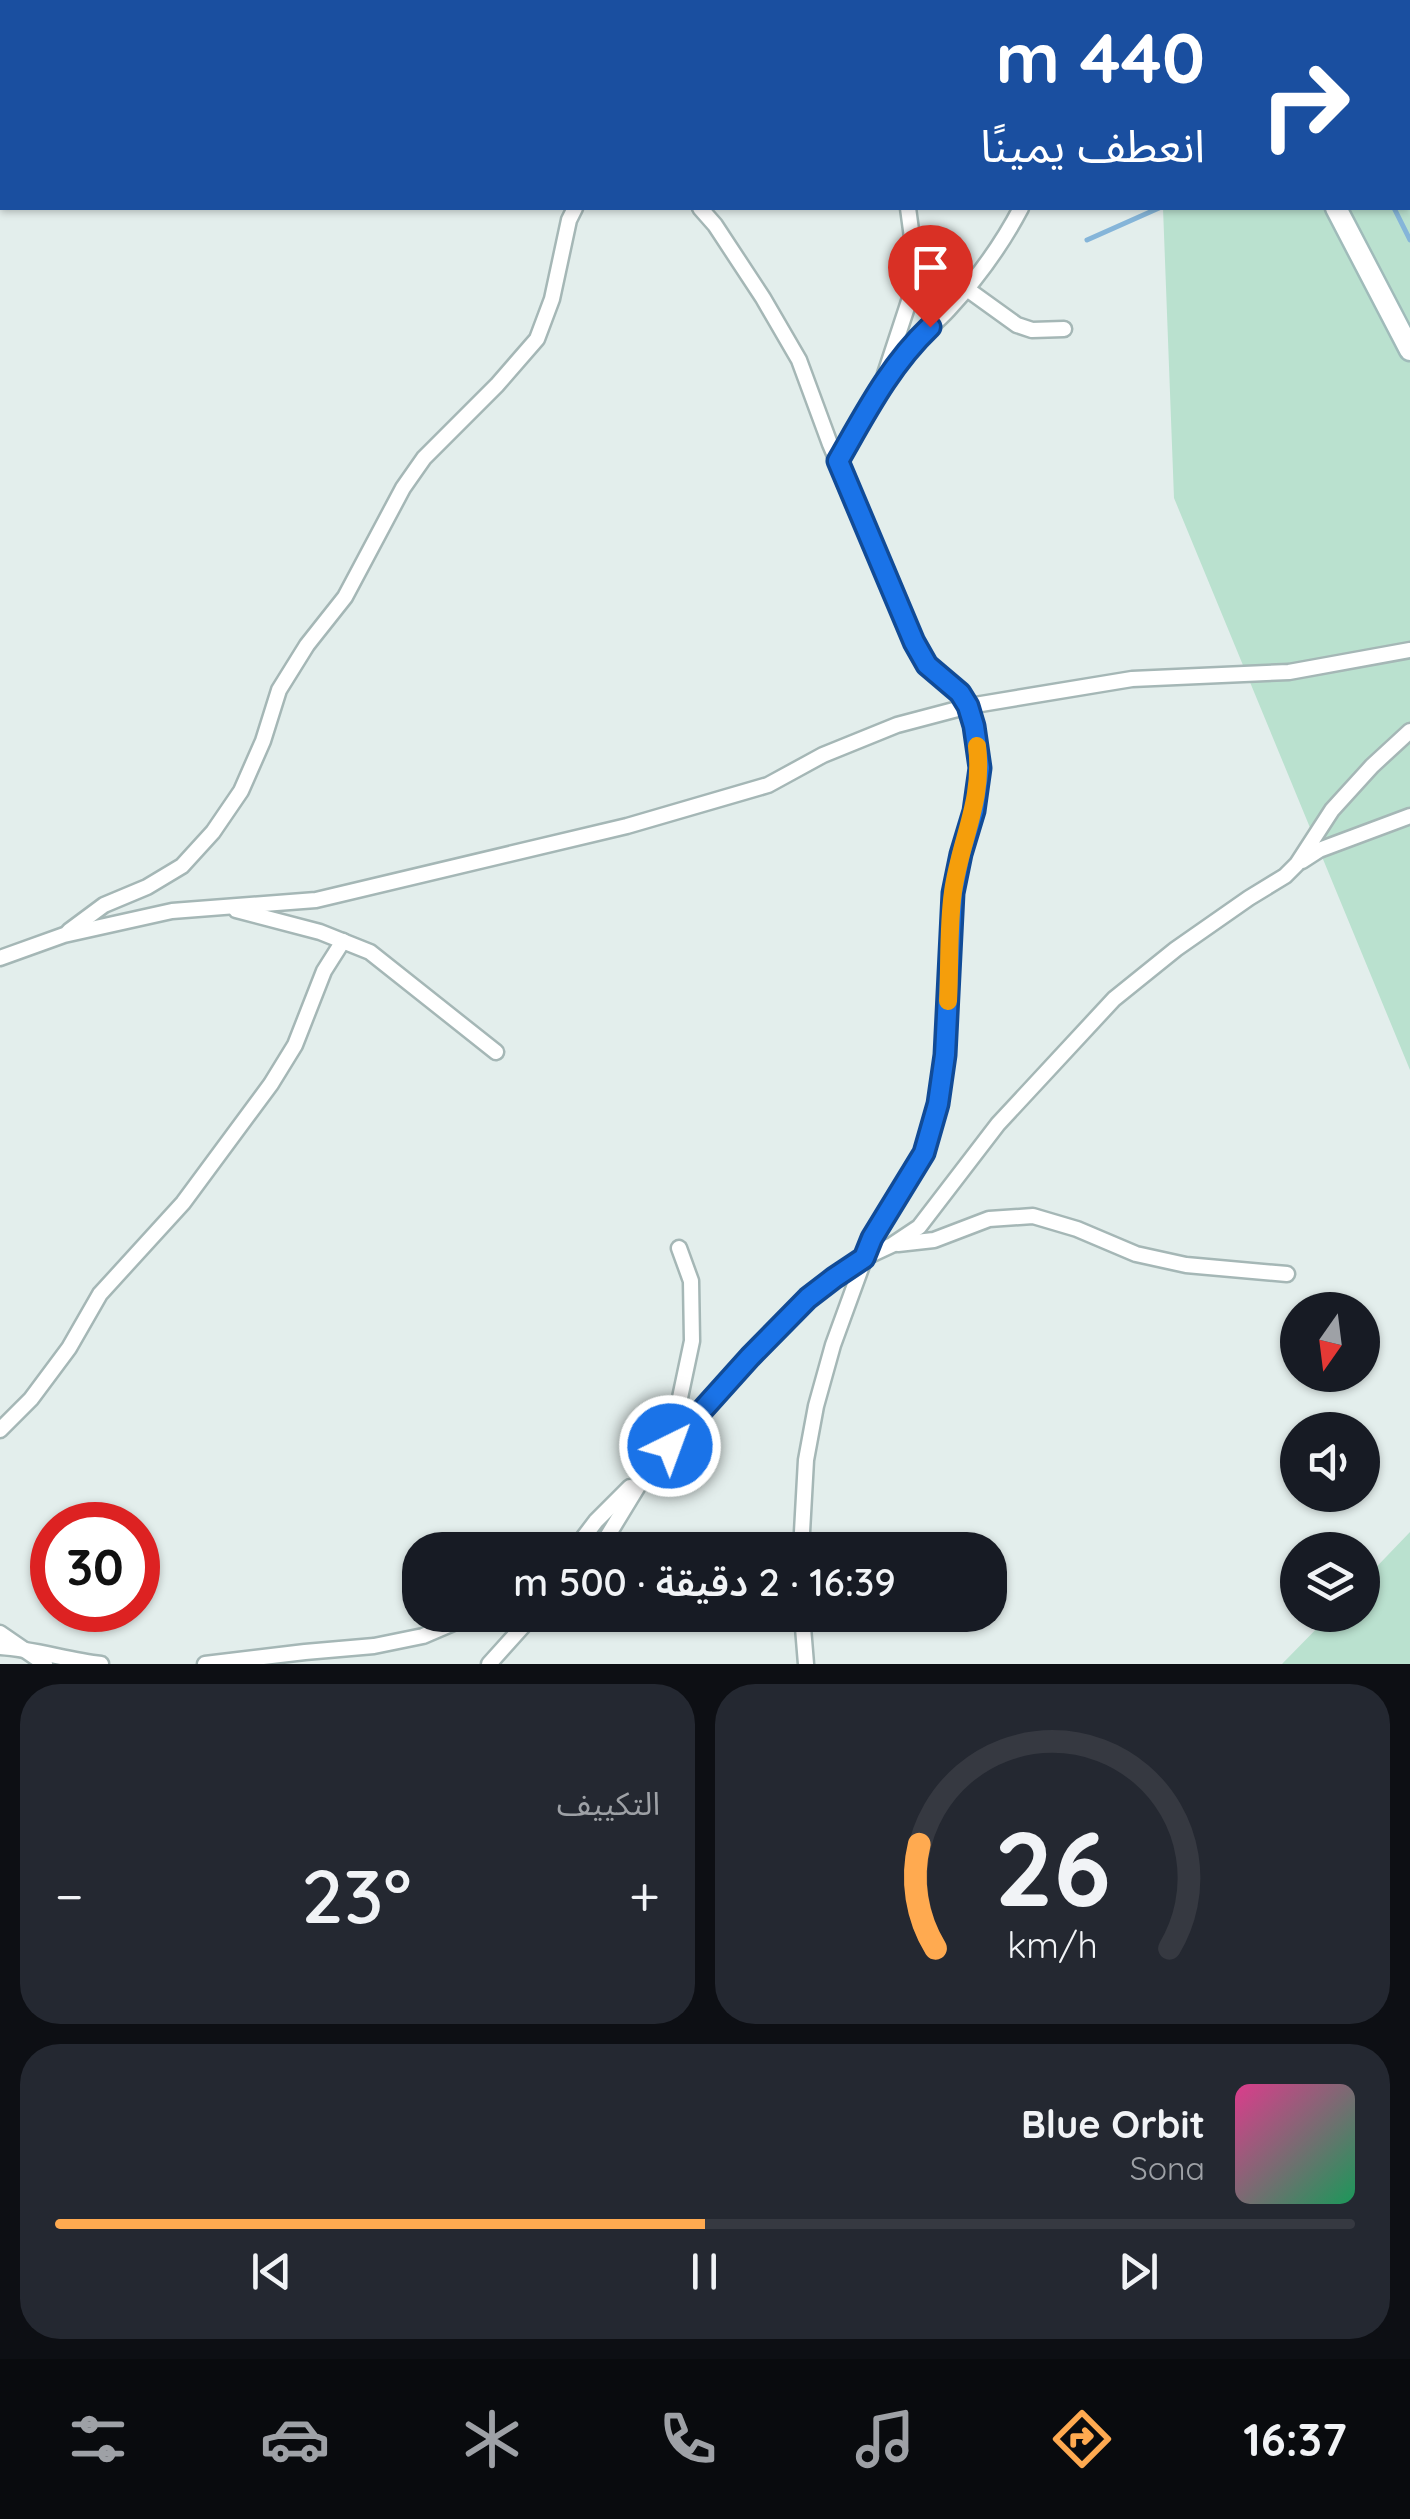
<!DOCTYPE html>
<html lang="ar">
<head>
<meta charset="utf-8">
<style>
  body { margin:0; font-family:Quicksand,"Noto Sans Arabic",sans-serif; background:#242831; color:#f1f3f6; direction:rtl; height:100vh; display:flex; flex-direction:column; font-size:38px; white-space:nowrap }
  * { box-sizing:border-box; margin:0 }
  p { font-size:32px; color:#9ea1a6 }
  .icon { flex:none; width:55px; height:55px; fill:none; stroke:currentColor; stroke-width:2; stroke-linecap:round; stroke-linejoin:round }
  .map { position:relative; height:1664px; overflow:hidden; direction:ltr }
  .details { display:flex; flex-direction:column; gap:20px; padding:20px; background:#0d0f14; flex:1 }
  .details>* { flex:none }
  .banner { position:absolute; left:0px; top:0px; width:1410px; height:210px; box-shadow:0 2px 8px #0004; direction:rtl; background:#1a4fa0; color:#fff; overflow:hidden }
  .needle { width:65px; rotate:194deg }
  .buttons { position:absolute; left:1280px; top:1292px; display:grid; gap:20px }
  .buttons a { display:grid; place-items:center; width:100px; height:100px; border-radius:50%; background:#171b24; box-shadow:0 2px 8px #0004; font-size:50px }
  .speed { position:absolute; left:30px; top:1502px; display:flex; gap:20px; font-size:50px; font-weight:700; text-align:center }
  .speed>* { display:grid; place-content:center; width:130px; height:130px; border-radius:50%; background:#171b24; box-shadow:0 2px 8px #0004; line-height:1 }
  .speed .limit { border:15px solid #d22; background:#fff; color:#111 }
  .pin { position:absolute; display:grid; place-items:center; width:85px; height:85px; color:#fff; margin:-102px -42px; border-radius:50% 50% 50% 0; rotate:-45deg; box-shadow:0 0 10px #0007 }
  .pin .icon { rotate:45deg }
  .me { position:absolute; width:110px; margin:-55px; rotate:42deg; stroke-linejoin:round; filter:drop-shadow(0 0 8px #0008) }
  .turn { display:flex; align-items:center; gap:35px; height:210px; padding:0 40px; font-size:45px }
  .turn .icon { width:130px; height:130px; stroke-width:2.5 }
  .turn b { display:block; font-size:70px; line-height:85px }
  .big { font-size:75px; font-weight:600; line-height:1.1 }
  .details .widget { flex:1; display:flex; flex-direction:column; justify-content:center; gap:15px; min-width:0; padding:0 35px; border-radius:40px; background:#242831 }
  .details .dial { align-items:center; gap:0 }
  .dial svg { height:260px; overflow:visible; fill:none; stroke:#363941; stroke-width:7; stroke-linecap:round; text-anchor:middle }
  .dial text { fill:#f1f3f6; stroke:none }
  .song { display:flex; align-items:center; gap:30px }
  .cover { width:120px; height:120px; border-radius:15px; background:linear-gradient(135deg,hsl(330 70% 55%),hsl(150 70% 35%)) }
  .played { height:10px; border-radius:5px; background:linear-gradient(90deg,#ffaa50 50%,#363941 50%) }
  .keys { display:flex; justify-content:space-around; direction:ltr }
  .heat { display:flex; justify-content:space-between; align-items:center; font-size:55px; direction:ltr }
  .details .tiles { flex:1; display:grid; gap:20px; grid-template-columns:1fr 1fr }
  .widget:last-child { grid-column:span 2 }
  .trip { position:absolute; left:402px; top:1532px; width:605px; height:100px; border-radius:40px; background:#171b24; box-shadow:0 2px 8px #0004; font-weight:600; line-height:100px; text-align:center; direction:rtl }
  .menu { display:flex; height:160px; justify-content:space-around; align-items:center; background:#090b0e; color:#9ea1a6 }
  .menu .icon { width:70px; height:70px }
  .menu .current { color:#ffaa50 }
  .menu b { font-size:45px; color:#f1f3f6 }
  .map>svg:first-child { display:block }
</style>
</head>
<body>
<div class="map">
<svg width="1410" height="1664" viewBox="0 0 1410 1664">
  <rect width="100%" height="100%" fill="#e3eeec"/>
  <g fill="#bae1cf">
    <path d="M1062,0H1410V1070L1174,498L1163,208H1408V2H1064Z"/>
    <path d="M1410,1532V1664H1282L1330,1615H1362L1363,1581Z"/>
  </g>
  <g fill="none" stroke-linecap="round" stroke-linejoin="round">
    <g stroke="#85b5d9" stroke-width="5">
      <path d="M1285,0L1287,2"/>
      <path d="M1408,98L1410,97"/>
      <path d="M1394,208L1410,240"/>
      <path d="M1087,240L1159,208"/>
    </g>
    <g stroke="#a5b7b6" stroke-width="19">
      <g id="minor">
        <path d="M394,0L400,2"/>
        <path d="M586,0L587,2"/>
        <path d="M87,2L91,0"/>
        <path d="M893,2V0"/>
        <path d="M0,24H2"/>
        <path d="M0,100L2,97"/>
        <path d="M700,208L715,225L763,298L799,360L830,444L914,642L927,665L960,693L969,706L980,767L974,811L961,854L953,893L945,1055L937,1104L924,1153L901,1195L872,1238L833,1345L816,1406L806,1460L801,1550"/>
        <path d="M967,289L1017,325L1032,330L1064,329"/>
        <path d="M885,374L912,292L916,267L908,208"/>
        <path d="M838,461C861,420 883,378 914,343C925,331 938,321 948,310C978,278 1001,246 1021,208"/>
        <path d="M1302,861L1319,850L1410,816"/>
        <path d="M236,910L320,932L370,952L496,1052"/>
        <path d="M69,931L104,905L147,887L182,866L213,832L241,791L263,741L279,690L307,645L345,597L403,488L424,458L497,385L537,339L552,299L569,220L575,208"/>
        <path d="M0,958L64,935L172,911L316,900L627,826L768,785L823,755L897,725L969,706L1132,679L1289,672L1410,650"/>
        <path d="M898,1244L934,1240L989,1219L1033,1216L1077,1229L1136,1254L1186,1265L1287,1274"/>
        <path d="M0,1430L31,1399L69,1348L100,1294L183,1203L271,1084L295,1045L324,971L343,941"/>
        <path d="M670,1445L692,1341L691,1281L679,1248"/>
        <path d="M574,1550L596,1521L630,1487"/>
        <path d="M597,1550L607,1537L646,1473L750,1357L808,1298L833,1278L864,1258L892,1245L919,1227L998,1124L1114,999L1176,949L1249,898L1285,876L1297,864L1332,810L1372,766L1410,731"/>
        <path d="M802,1615L806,1664"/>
        <path d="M0,1633L45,1664"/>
        <path d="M0,1647C34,1649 67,1660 101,1664"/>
        <path d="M205,1664L305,1652L374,1646L423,1636L472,1615"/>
        <path d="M489,1664L533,1615"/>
      </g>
    </g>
    <g stroke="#a0bbba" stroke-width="25">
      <g id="secondary">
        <path d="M1228,0L1229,2"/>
        <path d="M1336,208L1410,350"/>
      </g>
    </g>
    <use href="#minor" stroke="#fff" stroke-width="14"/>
    <use href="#secondary" stroke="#fff" stroke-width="20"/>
  </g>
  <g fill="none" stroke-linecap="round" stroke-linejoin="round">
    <g stroke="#114b97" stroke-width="25">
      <path id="route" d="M670,1446L750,1357L808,1298L834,1278L864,1258L872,1238L924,1153L938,1104L945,1055L953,893L961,854L974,811L980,768L974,726L968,706L960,693L927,665L914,642L838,461C865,414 890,365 930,327"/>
    </g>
    <use href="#route" stroke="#1a73e8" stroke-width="18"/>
    <path stroke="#f59e0b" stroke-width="18" d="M948,1001C950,965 948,927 953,892C960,840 984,801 977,746"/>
  </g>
</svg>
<div class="buttons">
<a><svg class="needle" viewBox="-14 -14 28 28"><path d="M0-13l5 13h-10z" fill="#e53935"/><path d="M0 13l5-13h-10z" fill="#9ea1a6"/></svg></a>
<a><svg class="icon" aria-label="sound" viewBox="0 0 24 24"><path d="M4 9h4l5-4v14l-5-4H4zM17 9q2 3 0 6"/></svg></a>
<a><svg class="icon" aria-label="layers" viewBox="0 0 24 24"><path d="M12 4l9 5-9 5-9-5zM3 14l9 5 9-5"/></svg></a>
</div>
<div class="speed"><div class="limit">30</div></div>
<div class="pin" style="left:930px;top:327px;background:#d93025"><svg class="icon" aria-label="arrive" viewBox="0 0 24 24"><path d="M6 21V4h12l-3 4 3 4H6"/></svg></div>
<svg class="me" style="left:670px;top:1446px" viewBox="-20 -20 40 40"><circle r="17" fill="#1a73e8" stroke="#fff" stroke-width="3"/><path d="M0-11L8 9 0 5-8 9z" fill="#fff"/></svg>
<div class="trip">16:39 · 2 دقيقة · 500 m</div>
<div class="banner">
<div class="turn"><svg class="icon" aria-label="right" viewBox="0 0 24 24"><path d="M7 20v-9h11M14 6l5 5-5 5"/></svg><div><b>440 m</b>انعطف يمينًا</div></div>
</div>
</div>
<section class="details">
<div class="tiles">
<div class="widget dial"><svg viewBox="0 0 100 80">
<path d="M14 69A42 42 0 1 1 86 69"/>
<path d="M14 69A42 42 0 0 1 9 37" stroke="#ffaa50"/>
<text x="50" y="56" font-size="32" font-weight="700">26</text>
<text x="50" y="72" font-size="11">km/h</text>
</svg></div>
<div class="widget"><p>التكييف</p>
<div class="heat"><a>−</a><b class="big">23°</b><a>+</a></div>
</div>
<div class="widget">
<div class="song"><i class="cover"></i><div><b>Blue Orbit</b><p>Sona</p></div></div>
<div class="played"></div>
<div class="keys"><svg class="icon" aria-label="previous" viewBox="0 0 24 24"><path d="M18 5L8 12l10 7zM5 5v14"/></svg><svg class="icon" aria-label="pause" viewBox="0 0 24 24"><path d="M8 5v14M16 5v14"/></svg><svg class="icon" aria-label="next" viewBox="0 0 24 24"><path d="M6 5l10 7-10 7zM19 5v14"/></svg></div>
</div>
</div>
</section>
<nav class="menu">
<b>16:37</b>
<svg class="icon current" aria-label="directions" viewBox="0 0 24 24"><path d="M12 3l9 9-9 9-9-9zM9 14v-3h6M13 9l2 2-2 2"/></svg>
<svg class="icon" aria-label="music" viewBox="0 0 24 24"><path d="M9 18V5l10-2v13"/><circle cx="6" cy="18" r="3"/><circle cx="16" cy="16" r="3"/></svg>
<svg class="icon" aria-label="phone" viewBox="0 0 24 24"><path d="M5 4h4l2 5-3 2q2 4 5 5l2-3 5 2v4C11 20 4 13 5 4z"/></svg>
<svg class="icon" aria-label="climate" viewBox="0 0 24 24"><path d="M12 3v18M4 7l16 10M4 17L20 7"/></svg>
<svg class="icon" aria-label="car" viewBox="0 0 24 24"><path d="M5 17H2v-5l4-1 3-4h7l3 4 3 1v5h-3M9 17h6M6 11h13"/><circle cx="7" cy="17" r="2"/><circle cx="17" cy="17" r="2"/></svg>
<svg class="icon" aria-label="filters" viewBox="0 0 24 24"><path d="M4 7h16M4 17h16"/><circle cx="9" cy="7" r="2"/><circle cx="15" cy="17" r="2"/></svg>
</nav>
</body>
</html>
